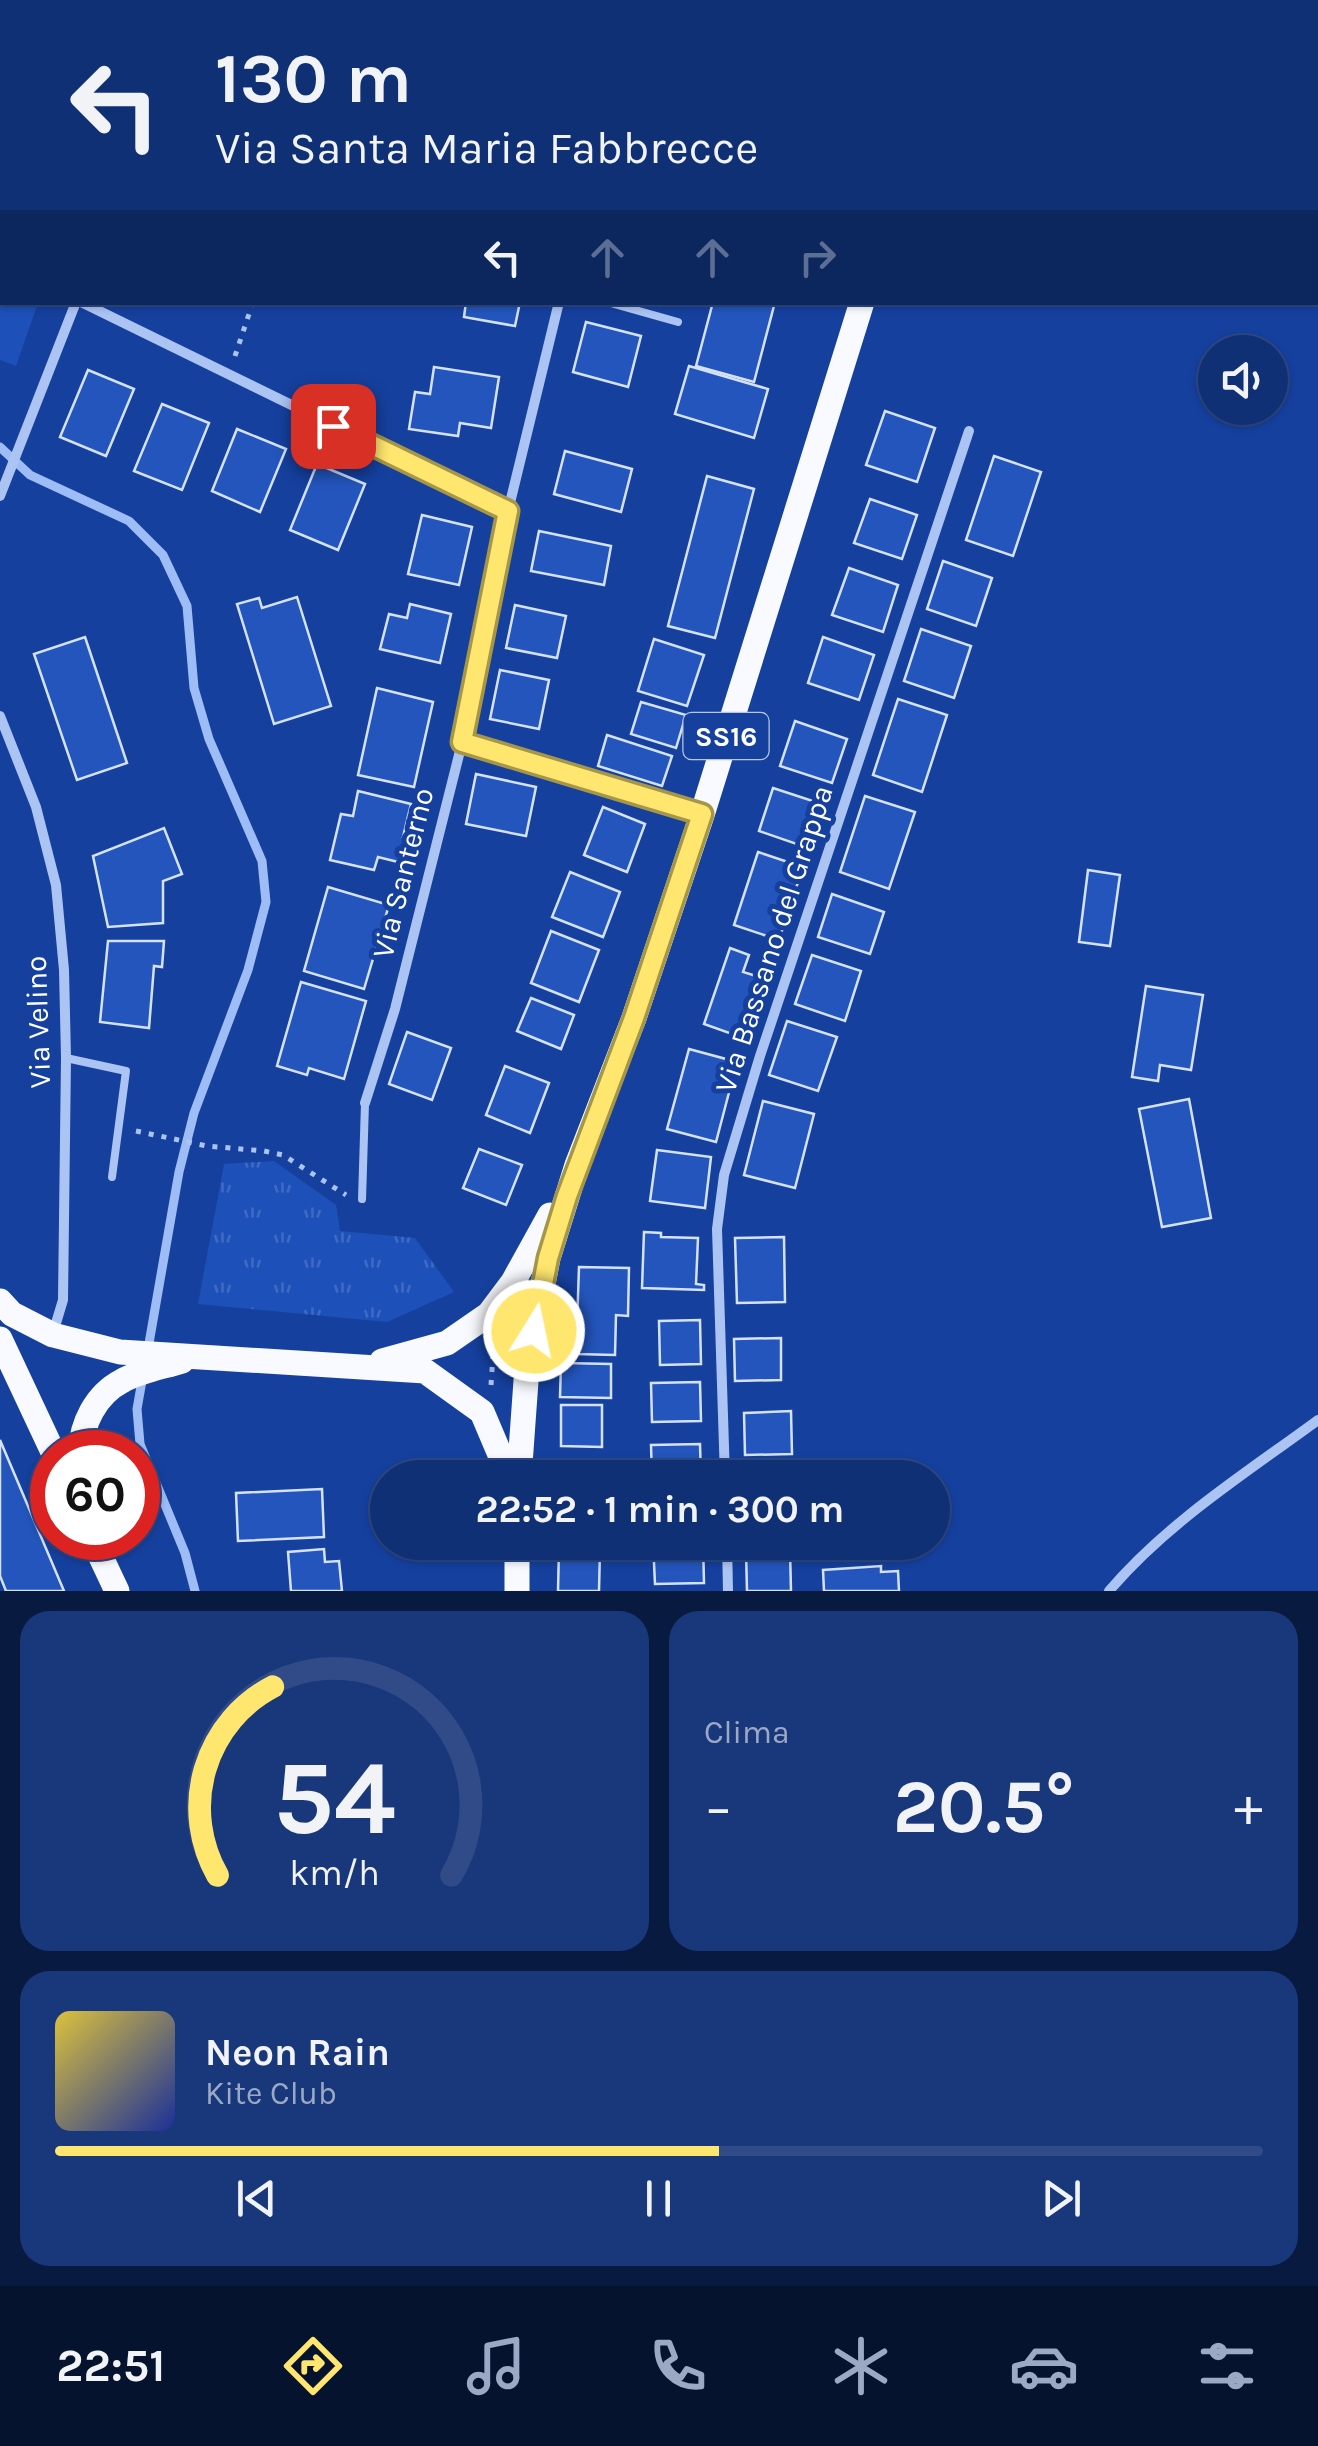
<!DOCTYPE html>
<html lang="it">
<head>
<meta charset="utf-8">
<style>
  body { margin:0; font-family:Karla,sans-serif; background:#19387b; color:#f1f3f6; height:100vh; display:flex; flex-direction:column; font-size:38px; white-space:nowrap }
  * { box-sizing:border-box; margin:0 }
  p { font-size:32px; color:#9ca9c5 }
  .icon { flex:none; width:55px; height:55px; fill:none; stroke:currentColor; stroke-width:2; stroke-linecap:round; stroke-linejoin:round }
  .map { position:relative; height:1591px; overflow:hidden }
  .details { display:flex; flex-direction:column; gap:20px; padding:20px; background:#091a41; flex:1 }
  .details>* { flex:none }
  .banner { position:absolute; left:0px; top:0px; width:1320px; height:305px; box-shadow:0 2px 8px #0004,0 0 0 2px #304b88; background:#103076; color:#f1f3f6; overflow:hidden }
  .buttons { position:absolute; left:1198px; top:335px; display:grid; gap:20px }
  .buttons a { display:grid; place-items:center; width:90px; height:90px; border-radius:50%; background:#103076; box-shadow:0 2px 8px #0004,0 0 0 2px #304b88; font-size:50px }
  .speed { position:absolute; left:30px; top:1430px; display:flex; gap:20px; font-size:50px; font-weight:700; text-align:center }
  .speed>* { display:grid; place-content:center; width:130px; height:130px; border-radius:50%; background:#103076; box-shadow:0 2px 8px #0004,0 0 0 2px #304b88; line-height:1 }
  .speed .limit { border:15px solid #d22; background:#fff; color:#111 }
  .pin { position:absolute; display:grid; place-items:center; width:85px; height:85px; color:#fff; margin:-42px; border-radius:20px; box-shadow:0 5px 15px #0006 }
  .me { position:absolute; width:110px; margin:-55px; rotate:10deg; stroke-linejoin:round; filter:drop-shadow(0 0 8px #0008) }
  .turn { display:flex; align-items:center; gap:35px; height:210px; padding:0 50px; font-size:45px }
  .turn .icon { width:130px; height:130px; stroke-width:2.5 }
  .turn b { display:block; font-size:70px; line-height:85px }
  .lanes { display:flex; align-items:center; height:95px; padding:0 50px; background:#0003; justify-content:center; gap:50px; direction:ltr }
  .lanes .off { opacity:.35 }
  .big { font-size:75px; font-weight:700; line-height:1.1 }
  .details .card { flex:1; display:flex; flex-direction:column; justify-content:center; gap:15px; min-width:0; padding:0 35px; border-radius:30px; background:#19387b }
  .details .dial { align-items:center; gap:0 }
  .dial svg { height:260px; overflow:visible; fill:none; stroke:#304b88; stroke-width:7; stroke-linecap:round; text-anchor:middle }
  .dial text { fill:#f1f3f6; stroke:none }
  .song { display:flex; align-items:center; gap:30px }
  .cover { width:120px; height:120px; border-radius:15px; background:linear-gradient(135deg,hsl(50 70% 55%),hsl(230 70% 35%)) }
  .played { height:10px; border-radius:5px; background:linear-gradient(90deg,#ffe66e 55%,#304b88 55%) }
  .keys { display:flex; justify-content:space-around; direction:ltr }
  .heat { display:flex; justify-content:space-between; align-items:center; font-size:55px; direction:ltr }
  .details .tiles { flex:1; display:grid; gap:20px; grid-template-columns:1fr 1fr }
  .card:last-child { grid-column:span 2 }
  .trip { position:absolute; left:370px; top:1460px; width:580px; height:100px; border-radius:50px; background:#103076; box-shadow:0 2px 8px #0004,0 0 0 2px #304b88; font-weight:700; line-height:100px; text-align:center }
  .menu { display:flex; height:160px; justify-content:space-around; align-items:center; background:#06132f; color:#9ca9c5 }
  .menu .icon { width:70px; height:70px }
  .menu .active { color:#ffe66e }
  .menu b { font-size:45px; color:#f1f3f6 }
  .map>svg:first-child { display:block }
</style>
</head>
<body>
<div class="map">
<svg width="1318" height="1591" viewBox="0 0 1318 1591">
  <defs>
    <pattern id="park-tufts" width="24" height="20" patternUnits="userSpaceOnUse" patternTransform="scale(2.5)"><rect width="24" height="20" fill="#1d50b8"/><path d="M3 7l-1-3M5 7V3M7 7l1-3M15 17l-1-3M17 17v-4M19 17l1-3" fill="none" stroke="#3f6ac3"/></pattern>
  </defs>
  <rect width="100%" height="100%" fill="#15409e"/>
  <path fill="url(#park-tufts)" d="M274,1161L336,1205L340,1231L415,1238L454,1292L387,1322L198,1304L224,1164Z"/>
  <path fill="#1d50b8" d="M0,0H143L142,2H2V302L38,303L16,366L0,360Z"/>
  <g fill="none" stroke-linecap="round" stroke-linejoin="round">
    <g stroke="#9ebdf6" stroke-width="9">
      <path d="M0,447L30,475L129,521L163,555L187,606L194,688L209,739L262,861L266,902L248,970L194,1113L179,1172L148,1349"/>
      <path d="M143,1375L137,1409L140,1444L185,1553L195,1591"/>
    </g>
  </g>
  <g fill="#2355bc" stroke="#d4e2fd" stroke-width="2.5">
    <path d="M466,302H520L515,326L464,317Z"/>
    <path d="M713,302H775L754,382L696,366Z"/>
    <path d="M586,322L641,336L628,387L573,372Z"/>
    <path d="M689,366L768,389L754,438L675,414Z"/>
    <path d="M434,367L499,377L491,428L460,423L458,436L409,429L415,392L430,394Z"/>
    <path d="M88,370L134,389L106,456L60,437Z"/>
    <path d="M162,404L209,423L182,490L134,471Z"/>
    <path d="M885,411L935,428L917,482L866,465Z"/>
    <path d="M237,429L286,449L260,512L212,491Z"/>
    <path d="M565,451L632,469L621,512L554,494Z"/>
    <path d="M994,456L1041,472L1013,556L966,540Z"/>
    <path d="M317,464L365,484L338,550L290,530Z"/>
    <path d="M707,476L754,489L715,638L668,626Z"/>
    <path d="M870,499L917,515L902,559L854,543Z"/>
    <path d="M422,515L472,527L459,585L408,574Z"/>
    <path d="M539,531L611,546L604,585L531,571Z"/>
    <path d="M943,561L992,578L976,626L927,609Z"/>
    <path d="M849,568L898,585L883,632L832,615Z"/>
    <path d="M297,597L331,706L274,724L237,604L259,598L262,608Z"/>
    <path d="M410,604L451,614L440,663L380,649L389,614L407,618Z"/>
    <path d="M515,605L566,616L557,658L506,648Z"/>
    <path d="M921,629L971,646L954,698L904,681Z"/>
    <path d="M85,637L127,763L77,780L34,654Z"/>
    <path d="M823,637L874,655L859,700L808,683Z"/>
    <path d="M654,639L704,655L687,706L638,691Z"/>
    <path d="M500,670L549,680L539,729L490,719Z"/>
    <path d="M377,688L433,702L414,787L358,775Z"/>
    <path d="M898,699L947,715L922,792L873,775Z"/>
    <path d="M641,702L686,715L676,748L631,734Z"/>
    <path d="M795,721L847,739L832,783L780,766Z"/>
    <path d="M607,735L672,756L662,786L598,766Z"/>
    <path d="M476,774L536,787L526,836L466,824Z"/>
    <path d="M773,788L825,805L811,849L759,831Z"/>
    <path d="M358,791L411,804L403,837L408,838L402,863L378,857L374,870L330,860L341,814L353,816Z"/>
    <path d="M865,796L915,812L889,889L840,872Z"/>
    <path d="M603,807L645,824L627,872L584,855Z"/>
    <path d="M164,828L182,874L163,881V923L108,927L93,856Z"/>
    <path d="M758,852L803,867L779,940L734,925Z"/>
    <path d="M1088,870L1120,875L1110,946L1079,942Z"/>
    <path d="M570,872L620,892L603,937L552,917Z"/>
    <path d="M328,887L389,905L364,989L304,971Z"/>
    <path d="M832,894L884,912L870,954L818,937Z"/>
    <path d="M551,931L599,950L579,1002L531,983Z"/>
    <path d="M108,941H164L162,967L154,966L149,1028L100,1022Z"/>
    <path d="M730,948L749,955L743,972L766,979L746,1039L704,1024Z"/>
    <path d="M812,955L861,971L845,1021L795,1004Z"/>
    <path d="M301,982L366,1001L344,1079L309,1068L307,1075L277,1066Z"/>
    <path d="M1146,986L1203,995L1191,1070L1160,1065L1158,1081L1132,1077Z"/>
    <path d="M531,998L574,1015L561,1049L517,1031Z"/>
    <path d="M787,1021L837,1037L818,1091L769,1075Z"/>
    <path d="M407,1032L451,1048L432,1100L389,1084Z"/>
    <path d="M689,1049L737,1062L716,1142L667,1129Z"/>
    <path d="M505,1066L549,1083L530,1133L486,1115Z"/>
    <path d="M1189,1099L1211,1218L1162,1227L1139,1109Z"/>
    <path d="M763,1101L814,1114L795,1188L744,1175Z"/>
    <path d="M479,1149L522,1165L506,1205L463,1188Z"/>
    <path d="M657,1150L711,1157L705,1208L650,1201Z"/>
    <path d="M644,1232L661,1233V1237L698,1238L696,1284L704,1285V1290L642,1288Z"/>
    <path d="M784,1237L785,1302L737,1303L735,1238Z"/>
    <path d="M579,1267L629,1268L628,1316L616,1315L615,1355L576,1354Z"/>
    <path d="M700,1320L701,1364L660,1365L659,1321Z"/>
    <path d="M781,1338V1380L735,1381L734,1339Z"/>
    <path d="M561,1363L611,1364V1398L560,1397Z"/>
    <path d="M700,1382L701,1421L652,1422L651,1383Z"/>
    <path d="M561,1405H602V1447L561,1446Z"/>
    <path d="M791,1411L792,1454L745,1455L744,1413Z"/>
    <path d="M0,1440L64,1591H6L0,1576Z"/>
    <path d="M700,1444L701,1478H652L651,1445Z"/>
    <path d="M562,1461L598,1462L597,1478H562Z"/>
    <path d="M322,1489L324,1537L238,1541L236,1493Z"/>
    <path d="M653,1542H703L704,1583L655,1584Z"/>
    <path d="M559,1548L600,1549L599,1591H558Z"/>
    <path d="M324,1549L325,1562L339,1561L342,1591H291L288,1552Z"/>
    <path d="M790,1550L791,1591H747L746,1551Z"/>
    <path d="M881,1566V1572L898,1571L899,1591H824L823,1570Z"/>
  </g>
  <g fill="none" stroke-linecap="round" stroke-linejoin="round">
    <g stroke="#acc4f3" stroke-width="5" stroke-dasharray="5 8" stroke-linecap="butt">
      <path d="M925,2V0"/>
      <path d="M235,356L253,302"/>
      <path d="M136,1131L207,1146L264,1151L283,1155L346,1195"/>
      <path d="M491,1385L494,1342"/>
    </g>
    <g stroke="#acc4f3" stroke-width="8">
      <path d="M607,302L678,322"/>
      <path d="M66,1058L126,1071L112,1177"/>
      <path d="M362,1199L365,1103"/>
    </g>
    <g stroke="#acc4f3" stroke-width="10">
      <path d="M304,0L307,2"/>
      <path d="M628,0L631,2"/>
      <path d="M199,2L200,0"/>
      <path d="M641,2L642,0"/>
      <path d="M81,302L508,511"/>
      <path d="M0,496L76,302"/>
      <path d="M0,716L36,807L56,885L64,970L66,1058L63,1300L53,1333"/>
      <path d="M462,743L701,814"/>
      <path d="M365,1103L395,1009L462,743L508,511L559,302"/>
      <path d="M725,1478L717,1229L724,1175L760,1056L969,431"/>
      <path d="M727,1542L728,1591"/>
      <path d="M1109,1591C1168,1522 1246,1473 1318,1420"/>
    </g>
    <g stroke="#f8faff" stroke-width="25">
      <path d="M955,2V0"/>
      <path d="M0,1301L12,1314L53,1335L120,1352L425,1371L482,1412L510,1478"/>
      <path d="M0,1339L53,1452"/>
      <path d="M382,1361L447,1343L489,1314L513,1282L550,1215"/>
      <path d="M80,1452C82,1424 95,1395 122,1381C139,1371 163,1367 182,1361"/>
      <path d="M519,1478L527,1367L548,1258L577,1165L634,1018L702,815L862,302"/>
      <path d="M92,1538L117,1591"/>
      <path d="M517,1591V1542"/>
    </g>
  </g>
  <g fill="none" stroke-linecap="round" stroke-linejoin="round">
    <g stroke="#a69648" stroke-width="25">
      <path id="route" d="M333,426L508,511L462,742L702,814L634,1018L567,1196L548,1258L534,1331"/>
    </g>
    <use href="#route" stroke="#ffe66e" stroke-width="18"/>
  </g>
  <g text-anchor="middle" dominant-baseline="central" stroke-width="10" stroke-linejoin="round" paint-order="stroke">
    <rect fill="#15409e" stroke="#b9c6e2" stroke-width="2.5" x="683.5" y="713" width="85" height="46" rx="8"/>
    <g font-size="28" font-weight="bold" fill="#fff">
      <text x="726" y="736">SS16</text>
    </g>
    <g font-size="30" fill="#fff" stroke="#15409e">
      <text transform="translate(403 873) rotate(-76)">Via Santerno</text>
      <text transform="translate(774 939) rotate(-72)">Via Bassano del Grappa</text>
      <text transform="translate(38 1022) rotate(-92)">Via Velino</text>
    </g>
  </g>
</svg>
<div class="buttons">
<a><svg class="icon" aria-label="sound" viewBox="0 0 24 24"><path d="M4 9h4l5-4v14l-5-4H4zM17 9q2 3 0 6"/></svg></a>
</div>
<div class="speed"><div class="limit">60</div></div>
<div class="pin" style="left:333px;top:426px;background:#d93025"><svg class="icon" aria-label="arrive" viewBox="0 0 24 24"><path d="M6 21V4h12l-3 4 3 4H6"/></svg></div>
<svg class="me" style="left:534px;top:1331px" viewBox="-20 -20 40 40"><circle r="17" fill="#ffe66e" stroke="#fff" stroke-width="3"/><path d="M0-11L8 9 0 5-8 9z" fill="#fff"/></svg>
<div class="trip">22:52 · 1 min · 300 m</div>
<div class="banner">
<div class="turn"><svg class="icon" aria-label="left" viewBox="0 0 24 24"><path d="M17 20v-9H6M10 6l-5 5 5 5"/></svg><div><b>130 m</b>Via Santa Maria Fabbrecce</div></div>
<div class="lanes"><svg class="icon" aria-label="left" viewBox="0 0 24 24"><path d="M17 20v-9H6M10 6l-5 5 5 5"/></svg><svg class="icon off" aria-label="ahead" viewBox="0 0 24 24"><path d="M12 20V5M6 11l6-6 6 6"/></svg><svg class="icon off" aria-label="ahead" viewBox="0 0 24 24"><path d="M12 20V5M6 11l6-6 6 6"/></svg><svg class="icon off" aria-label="right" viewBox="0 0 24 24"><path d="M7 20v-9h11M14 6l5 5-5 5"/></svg></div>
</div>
</div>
<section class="details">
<div class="tiles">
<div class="card dial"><svg viewBox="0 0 100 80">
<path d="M14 69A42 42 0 1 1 86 69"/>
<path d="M14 69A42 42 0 0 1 31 11" stroke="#ffe66e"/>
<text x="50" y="56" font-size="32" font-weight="700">54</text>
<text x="50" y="72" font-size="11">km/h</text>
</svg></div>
<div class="card"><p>Clima</p>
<div class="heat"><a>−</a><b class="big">20.5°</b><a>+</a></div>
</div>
<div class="card">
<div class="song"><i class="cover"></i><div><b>Neon Rain</b><p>Kite Club</p></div></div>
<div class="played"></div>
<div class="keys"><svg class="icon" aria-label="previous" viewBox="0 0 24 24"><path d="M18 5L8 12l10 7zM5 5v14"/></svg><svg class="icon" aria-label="pause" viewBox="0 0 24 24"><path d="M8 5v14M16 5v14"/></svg><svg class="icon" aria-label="next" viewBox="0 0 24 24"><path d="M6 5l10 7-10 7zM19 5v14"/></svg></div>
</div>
</div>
</section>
<nav class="menu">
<b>22:51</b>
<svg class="icon active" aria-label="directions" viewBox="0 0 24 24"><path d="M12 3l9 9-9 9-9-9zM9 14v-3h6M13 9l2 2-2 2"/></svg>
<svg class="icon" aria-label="music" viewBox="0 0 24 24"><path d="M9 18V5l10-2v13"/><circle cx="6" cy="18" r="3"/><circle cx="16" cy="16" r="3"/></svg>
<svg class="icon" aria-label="phone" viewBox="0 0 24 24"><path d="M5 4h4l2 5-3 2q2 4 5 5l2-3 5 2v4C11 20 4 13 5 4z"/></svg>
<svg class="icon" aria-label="climate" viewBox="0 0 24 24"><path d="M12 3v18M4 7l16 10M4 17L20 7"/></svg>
<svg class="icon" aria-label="car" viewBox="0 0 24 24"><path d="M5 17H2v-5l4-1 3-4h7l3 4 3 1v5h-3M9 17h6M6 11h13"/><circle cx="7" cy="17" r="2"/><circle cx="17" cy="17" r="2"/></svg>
<svg class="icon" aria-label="filters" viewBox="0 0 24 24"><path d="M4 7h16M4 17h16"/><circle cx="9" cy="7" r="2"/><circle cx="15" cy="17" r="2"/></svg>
</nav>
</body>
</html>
